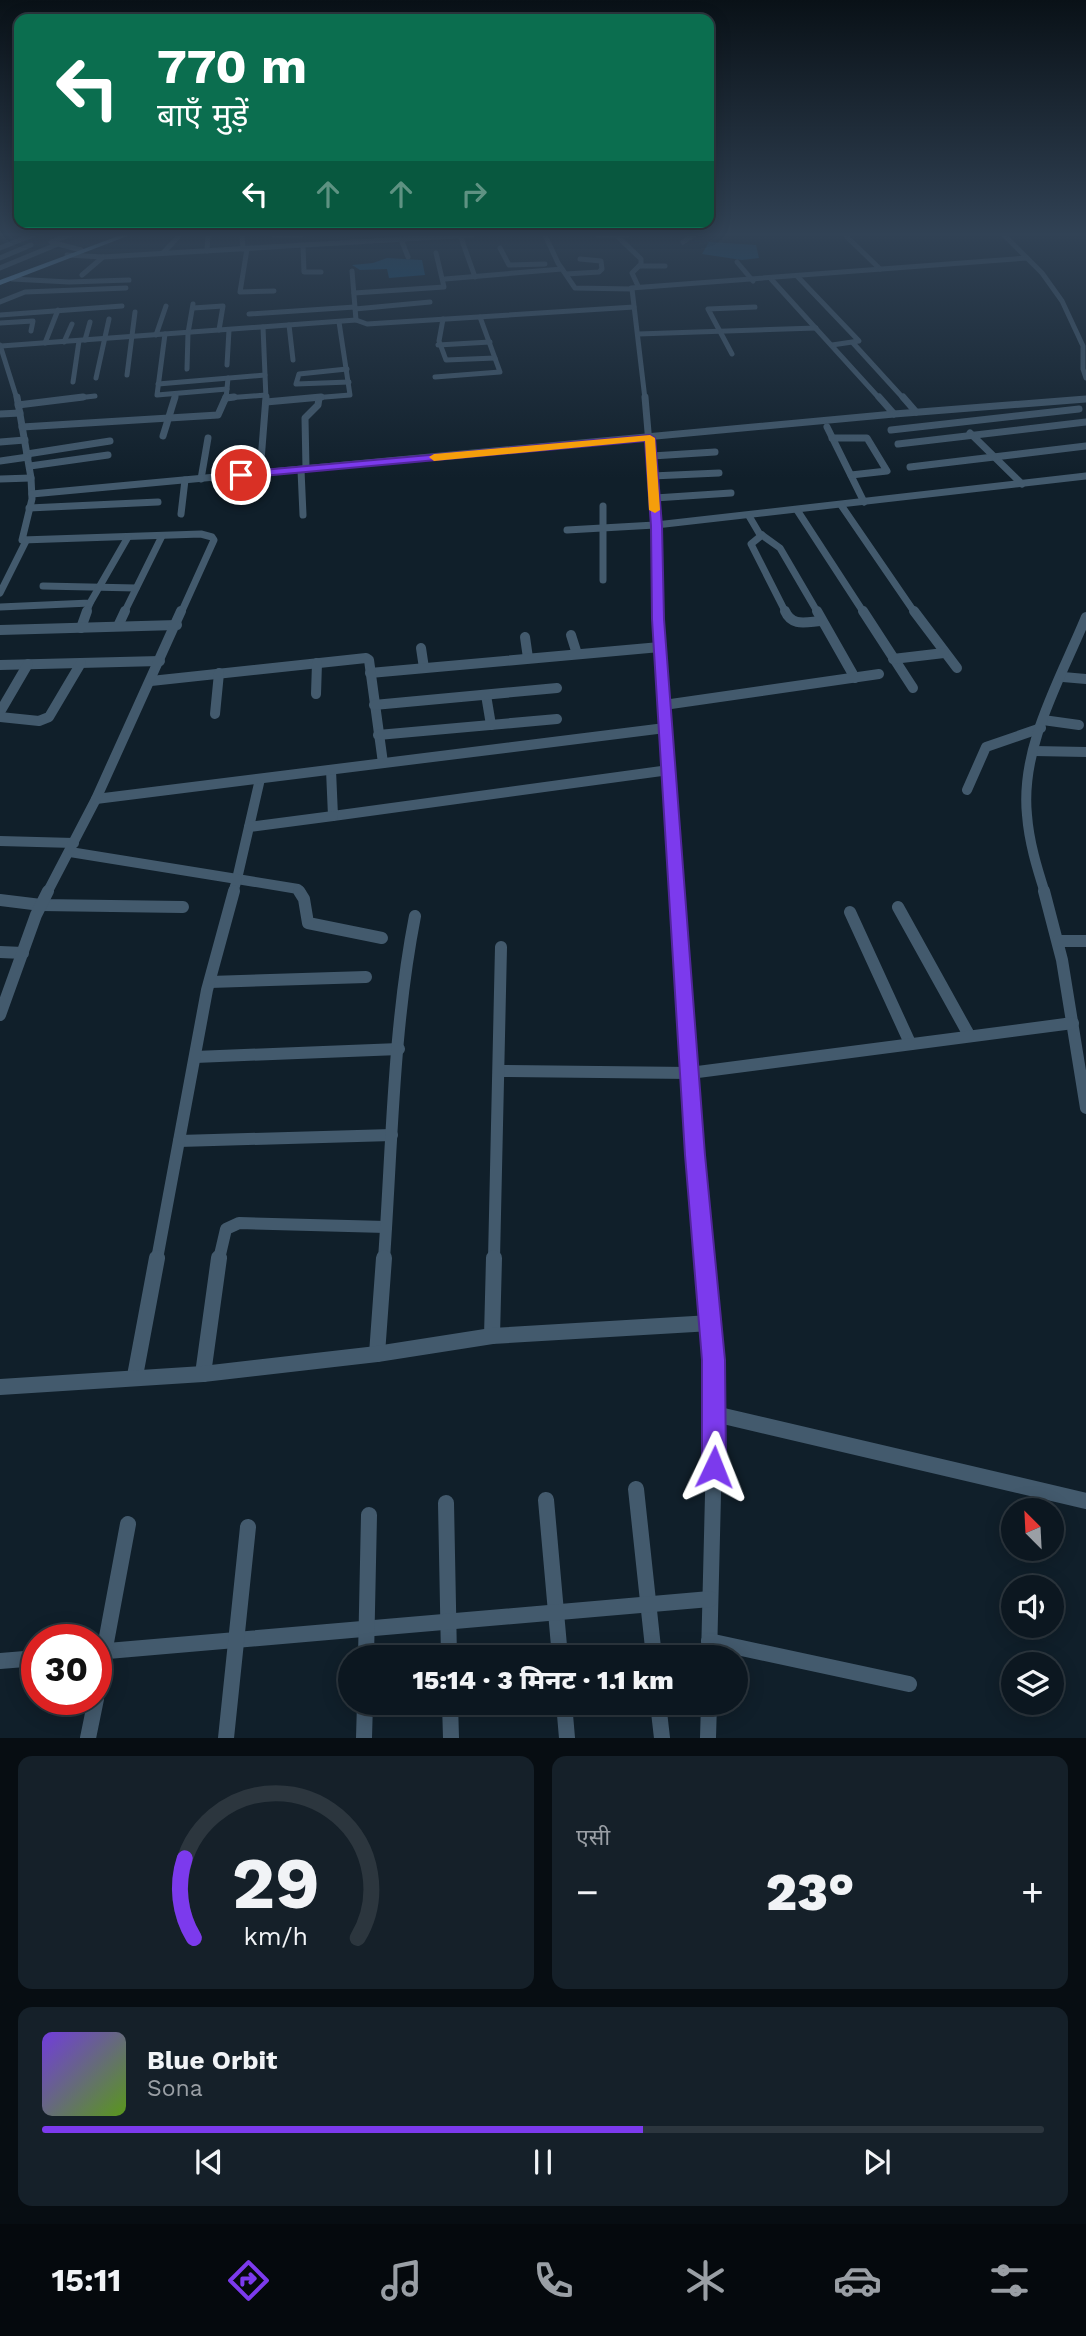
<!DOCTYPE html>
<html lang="hi">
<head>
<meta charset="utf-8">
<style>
  body { margin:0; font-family:"Work Sans","Noto Sans Devanagari",sans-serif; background:#152029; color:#f1f3f6; height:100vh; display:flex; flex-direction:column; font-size:26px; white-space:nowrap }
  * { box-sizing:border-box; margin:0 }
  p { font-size:23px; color:#9a9fa5 }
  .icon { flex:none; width:38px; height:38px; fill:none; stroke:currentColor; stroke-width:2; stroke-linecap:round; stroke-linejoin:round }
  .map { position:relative; height:1738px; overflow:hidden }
  .panel { display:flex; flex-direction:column; gap:18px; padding:18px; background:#070d12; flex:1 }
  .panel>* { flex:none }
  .hud { position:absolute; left:14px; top:14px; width:700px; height:214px; border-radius:14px; box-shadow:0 4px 18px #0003,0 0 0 2px #2c363e; background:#0b6e4f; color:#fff; overflow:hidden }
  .needle { width:46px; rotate:336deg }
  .fabs { position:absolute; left:1001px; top:1498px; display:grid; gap:14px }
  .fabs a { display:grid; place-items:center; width:63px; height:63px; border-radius:50%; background:#0c1720; box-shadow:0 4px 18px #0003,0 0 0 2px #2c363e; font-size:35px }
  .speed { position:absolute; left:21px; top:1624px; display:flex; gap:14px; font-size:35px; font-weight:700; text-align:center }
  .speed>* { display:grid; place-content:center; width:91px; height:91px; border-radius:50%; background:#0c1720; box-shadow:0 4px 18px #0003,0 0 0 2px #2c363e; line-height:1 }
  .speed .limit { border:10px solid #d22; background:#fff; color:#111 }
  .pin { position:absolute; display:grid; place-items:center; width:60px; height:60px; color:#fff; margin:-30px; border:4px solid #fff; border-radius:50%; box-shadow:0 2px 7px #0007 }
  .me { position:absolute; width:77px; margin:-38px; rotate:2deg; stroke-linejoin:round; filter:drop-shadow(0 0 5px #0008) }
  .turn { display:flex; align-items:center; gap:24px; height:147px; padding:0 28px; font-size:32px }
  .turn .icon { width:91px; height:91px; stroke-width:2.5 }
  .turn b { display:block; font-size:49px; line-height:60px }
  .lanes { display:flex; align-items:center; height:66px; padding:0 28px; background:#0003; justify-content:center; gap:35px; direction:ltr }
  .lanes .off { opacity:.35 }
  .big { font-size:52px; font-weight:800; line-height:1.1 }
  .panel .card { flex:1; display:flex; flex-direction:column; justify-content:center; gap:10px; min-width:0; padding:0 24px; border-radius:14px; background:#152029 }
  .panel .dial { align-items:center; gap:0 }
  .dial svg { height:182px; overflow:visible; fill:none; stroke:#2c363e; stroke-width:7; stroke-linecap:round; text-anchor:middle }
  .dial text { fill:#f1f3f6; stroke:none }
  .song { display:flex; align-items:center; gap:21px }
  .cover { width:84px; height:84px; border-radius:10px; background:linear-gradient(135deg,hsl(260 70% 55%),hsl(90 70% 35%)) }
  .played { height:7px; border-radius:4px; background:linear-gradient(90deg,#7c3aed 60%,#2c363e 60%) }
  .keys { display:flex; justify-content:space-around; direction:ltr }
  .heat { display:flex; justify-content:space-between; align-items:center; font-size:38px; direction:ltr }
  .panel .tiles { flex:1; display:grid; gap:18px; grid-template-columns:1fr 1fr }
  .card:last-child { grid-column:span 2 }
  .trip { position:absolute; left:338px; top:1645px; width:410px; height:70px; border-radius:35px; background:#0c1720; box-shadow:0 4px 18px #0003,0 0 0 2px #2c363e; font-weight:800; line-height:70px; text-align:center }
  .tabs { display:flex; height:112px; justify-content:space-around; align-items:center; background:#05090d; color:#9a9fa5 }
  .tabs .icon { width:49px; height:49px }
  .tabs .selected { color:#7c3aed }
  .tabs b { font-size:32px; color:#f1f3f6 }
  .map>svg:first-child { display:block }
</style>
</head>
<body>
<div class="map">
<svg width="1086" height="1738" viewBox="0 0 1086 1738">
  <rect width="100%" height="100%" fill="#101f2a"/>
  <g fill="#10517c">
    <path d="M709,242L756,245L759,258L742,260L702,254Z"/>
    <path d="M387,258L422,260L425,275L389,278L387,269L360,270L352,265L373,263Z"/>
  </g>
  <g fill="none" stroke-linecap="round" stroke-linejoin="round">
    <g stroke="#435a6d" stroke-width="5">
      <path d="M242,235L243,249"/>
      <path d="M274,235H301"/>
      <path d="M460,235L475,277"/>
      <path d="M545,235L558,263L575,288L632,289L645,399"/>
      <path d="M598,235H627"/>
      <path d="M845,235L880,269"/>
      <path d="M1004,235L1042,273L1062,301L1083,346V369L1086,378"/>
      <path d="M617,236L641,259V264L632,273L638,286"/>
      <path d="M401,239L408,257"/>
      <path d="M683,242L694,235"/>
      <path d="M58,244L81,250"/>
      <path d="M303,245L304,272H321"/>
      <path d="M0,248L33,235"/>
      <path d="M500,248L509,265L545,264"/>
      <path d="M247,249L240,292L274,291"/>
      <path d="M207,251L208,235"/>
      <path d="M163,253L180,235"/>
      <path d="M67,255L103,257L472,235"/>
      <path d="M0,258L31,245"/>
      <path d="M737,262L753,281"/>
      <path d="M639,266H665"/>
      <path d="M0,268L58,244L51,242L70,235"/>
      <path d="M566,274L599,272L602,269L601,261L580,259"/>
      <path d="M82,275L103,257"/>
      <path d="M797,276L859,341L832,345"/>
      <path d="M12,279L69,282L129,280"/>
      <path d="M445,279L562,269"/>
      <path d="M771,279L880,399"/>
      <path d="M631,288L1027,258"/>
      <path d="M354,293L444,287L436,253"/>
      <path d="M0,302L25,292L126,288"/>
      <path d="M193,308L223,306L219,330"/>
      <path d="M355,309L430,302"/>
      <path d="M249,314L355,307"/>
      <path d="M0,315L122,306"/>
      <path d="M443,319L439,341L446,360L495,358"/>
      <path d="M356,320L367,324L634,307"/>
      <path d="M0,323L33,321L31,331"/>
      <path d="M289,325L293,360"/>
      <path d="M263,327L266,399"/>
      <path d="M165,334L157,395L227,389"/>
      <path d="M638,334L816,328"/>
      <path d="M156,335L166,306"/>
      <path d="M85,340L90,322"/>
      <path d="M64,342L72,324"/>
      <path d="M45,343L58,310"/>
      <path d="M853,343L904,399"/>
      <path d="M0,345L17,399"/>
      <path d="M438,345L490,342"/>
      <path d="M1,346L356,320L352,271"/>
      <path d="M732,354L708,309L755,307"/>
      <path d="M227,365L229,330"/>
      <path d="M187,369L188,333L193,304"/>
      <path d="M347,369L299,374L296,384L349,382"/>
      <path d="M127,375L135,312"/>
      <path d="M435,377L500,372L480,317"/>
      <path d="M96,378L109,319"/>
      <path d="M73,382L79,341"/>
      <path d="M158,384L265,375"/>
      <path d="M226,398L266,395"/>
      <path d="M68,399L95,396"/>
      <path d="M174,399L176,394"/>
      <path d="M226,399L228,378"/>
      <path d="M300,399L350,395L339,322"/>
    </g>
    <g stroke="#435a6d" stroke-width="7">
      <path d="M17,397L31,478L32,499L22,540L201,534L212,537L214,540L181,613"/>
      <path d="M645,397L656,525L1086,476"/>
      <path d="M879,397L894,414"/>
      <path d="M903,397L916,412"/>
      <path d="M226,398L234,397"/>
      <path d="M266,402L321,397"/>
      <path d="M18,405L83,397"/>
      <path d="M0,414L20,413"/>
      <path d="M22,427L218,415L226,397"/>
      <path d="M827,427L864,502"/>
      <path d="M891,430L1079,409"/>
      <path d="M970,433L1022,484"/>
      <path d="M163,436L175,397"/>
      <path d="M832,438H867L887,471L851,475"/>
      <path d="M0,442L25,440"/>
      <path d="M898,444L1086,422"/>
      <path d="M27,454L110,441"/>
      <path d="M652,456L715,452"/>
      <path d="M0,461L28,457"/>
      <path d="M30,466L108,455"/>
      <path d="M910,467L1086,446"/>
      <path d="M306,469L305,418L318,405L319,398"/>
      <path d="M301,470L303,515"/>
      <path d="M260,473L266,397"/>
      <path d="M652,476L719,473"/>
      <path d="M0,479L31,478"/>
      <path d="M201,479L208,438"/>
      <path d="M32,494L894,414L1086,399"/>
      <path d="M655,498L731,493"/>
      <path d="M841,505L915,613"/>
      <path d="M603,506V580"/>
      <path d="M29,508L158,502"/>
      <path d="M797,510L864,613"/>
      <path d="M181,514L185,480"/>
      <path d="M749,516L759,533L780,548L818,613"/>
      <path d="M656,525L658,613"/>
      <path d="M567,530L655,525"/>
      <path d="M762,535L751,544L786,613"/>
      <path d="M43,586L136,588"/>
      <path d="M0,593L26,541"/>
      <path d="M0,607L90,603L128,537"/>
      <path d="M86,613L90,603"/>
      <path d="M124,613L162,536"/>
    </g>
    <g stroke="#435a6d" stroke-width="10">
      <path d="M658,611L677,893"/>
      <path d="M785,611C792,627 806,622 821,621"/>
      <path d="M817,611L855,678"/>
      <path d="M863,611L913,688"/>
      <path d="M914,611L957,668"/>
      <path d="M118,626L125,611"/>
      <path d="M81,628L87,611"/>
      <path d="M0,630L177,625"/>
      <path d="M571,635L577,654"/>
      <path d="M525,637L528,658"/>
      <path d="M421,648L424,668"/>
      <path d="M893,659L944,653"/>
      <path d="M0,665L160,661"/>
      <path d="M370,673L660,647"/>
      <path d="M1063,677L1086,679"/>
      <path d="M151,681L366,658L369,660L383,763"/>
      <path d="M316,694L317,663"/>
      <path d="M486,695L491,725"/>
      <path d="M374,705L557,688"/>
      <path d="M664,705L879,674"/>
      <path d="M0,712L28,664"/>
      <path d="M215,714L219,673"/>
      <path d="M0,717L39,721L49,717L81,663"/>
      <path d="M1043,720L1079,725"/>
      <path d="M378,735L557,719"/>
      <path d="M1034,751L1086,752"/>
      <path d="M331,770L333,816L669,770"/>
      <path d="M260,779L237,879L298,889L301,893"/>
      <path d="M967,790L986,747L1041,728"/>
      <path d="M96,799L665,728"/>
      <path d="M249,827L333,816"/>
      <path d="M0,841L74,843"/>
      <path d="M70,852L237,879L233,893"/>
      <path d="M47,893L96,799L181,611"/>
      <path d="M1045,893C1037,868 1029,842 1027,815C1020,747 1061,678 1086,617"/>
    </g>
    <g stroke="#435a6d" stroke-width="12">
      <path d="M299,891L304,899L308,923L382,938"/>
      <path d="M677,891L704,1259"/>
      <path d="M1044,891L1062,960L1086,1108"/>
      <path d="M0,900L41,905L183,907"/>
      <path d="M898,907L969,1035"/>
      <path d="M850,912L910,1043"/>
      <path d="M1058,941H1086"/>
      <path d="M0,952L23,953"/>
      <path d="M210,982L366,977"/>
      <path d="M0,1015L36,915L48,891"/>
      <path d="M195,1057L399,1049"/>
      <path d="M499,1071L690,1073L1073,1023"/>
      <path d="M179,1141L392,1135"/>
      <path d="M157,1259L207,990L234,891"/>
      <path d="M219,1259L226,1229L239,1223L386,1227"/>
      <path d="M384,1259C392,1146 393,1028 415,916"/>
      <path d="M494,1259L501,947"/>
    </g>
    <g stroke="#435a6d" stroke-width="16">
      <path d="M704,1258L715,1414L709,1657"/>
      <path d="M492,1336L494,1258"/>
      <path d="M377,1354L384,1258"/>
      <path d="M203,1374L219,1258"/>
      <path d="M135,1376L157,1258"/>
      <path d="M0,1387L203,1374L377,1354L492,1336L711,1323"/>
      <path d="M715,1414L1086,1501"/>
      <path d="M636,1489L654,1657"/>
      <path d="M546,1500L560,1657"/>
      <path d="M446,1503L449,1657"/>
      <path d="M709,1641L909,1684"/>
      <path d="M96,1652L710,1599"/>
      <path d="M366,1657L369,1515"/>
      <path d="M0,1661L37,1658"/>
      <path d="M96,1696L128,1524"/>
      <path d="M450,1703L451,1738"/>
      <path d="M564,1703L567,1738"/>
      <path d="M658,1703L662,1738"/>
      <path d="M88,1738L96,1699"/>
      <path d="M226,1738L248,1527"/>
      <path d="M364,1738L365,1703"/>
      <path d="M708,1738L709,1703"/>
    </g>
    <path fill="#6698bf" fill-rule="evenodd" d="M121,235H130L0,285V280Z"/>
  </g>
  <linearGradient id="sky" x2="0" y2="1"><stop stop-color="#091117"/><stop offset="0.49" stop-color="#314255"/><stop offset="1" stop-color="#314255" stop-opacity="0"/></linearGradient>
  <rect width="1086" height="478" fill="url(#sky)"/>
  <path fill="#7c3aed" stroke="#51269a" stroke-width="2" d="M650,435L655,438L662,526L664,619L705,1155L725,1360L726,1467L722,1476L714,1479L705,1476L702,1467V1360L685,1155L652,619L651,526L645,441L241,478L235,475L241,472Z"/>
  <path fill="#f59e0b" d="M650,435L655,438L660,510L655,513L649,510L645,441L434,461L429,457L434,454Z"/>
</svg>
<div class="fabs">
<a><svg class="needle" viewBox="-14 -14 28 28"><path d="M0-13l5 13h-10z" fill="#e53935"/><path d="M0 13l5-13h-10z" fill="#9a9fa5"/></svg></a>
<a><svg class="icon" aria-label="sound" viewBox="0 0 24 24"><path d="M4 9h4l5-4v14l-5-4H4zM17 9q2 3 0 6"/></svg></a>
<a><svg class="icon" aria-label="layers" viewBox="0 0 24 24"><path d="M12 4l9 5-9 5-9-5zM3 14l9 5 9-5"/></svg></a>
</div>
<div class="speed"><div class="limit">30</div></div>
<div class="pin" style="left:241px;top:475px;background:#d93025"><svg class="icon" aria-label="arrive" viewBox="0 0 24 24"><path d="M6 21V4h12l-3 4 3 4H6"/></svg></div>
<svg class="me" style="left:714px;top:1467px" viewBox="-20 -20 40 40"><path d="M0-17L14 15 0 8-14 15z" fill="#7c3aed" stroke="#fff" stroke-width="4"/></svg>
<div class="trip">15:14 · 3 मिनट · 1.1 km</div>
<div class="hud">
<div class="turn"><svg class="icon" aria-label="left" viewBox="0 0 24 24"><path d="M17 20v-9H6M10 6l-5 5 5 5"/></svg><div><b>770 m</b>बाएँ मुड़ें</div></div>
<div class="lanes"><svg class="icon" aria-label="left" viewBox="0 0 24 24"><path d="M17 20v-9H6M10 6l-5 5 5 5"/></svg><svg class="icon off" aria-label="ahead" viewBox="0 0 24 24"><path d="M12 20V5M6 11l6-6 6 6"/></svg><svg class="icon off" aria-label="ahead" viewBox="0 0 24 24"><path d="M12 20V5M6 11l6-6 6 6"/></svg><svg class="icon off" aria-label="right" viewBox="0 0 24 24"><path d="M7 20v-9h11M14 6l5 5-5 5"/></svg></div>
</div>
</div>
<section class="panel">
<div class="tiles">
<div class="card dial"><svg viewBox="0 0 100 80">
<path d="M14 69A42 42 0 1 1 86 69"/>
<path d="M14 69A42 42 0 0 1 10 34" stroke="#7c3aed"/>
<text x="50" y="56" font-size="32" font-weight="700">29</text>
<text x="50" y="72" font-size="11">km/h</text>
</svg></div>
<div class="card"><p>एसी</p>
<div class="heat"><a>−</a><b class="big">23°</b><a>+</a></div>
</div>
<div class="card">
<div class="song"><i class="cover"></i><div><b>Blue Orbit</b><p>Sona</p></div></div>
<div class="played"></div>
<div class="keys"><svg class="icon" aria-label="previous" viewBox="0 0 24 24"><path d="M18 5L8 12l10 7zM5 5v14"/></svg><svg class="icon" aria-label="pause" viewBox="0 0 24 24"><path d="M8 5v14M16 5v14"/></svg><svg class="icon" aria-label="next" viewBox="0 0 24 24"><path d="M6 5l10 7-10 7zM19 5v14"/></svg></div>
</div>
</div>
</section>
<nav class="tabs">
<b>15:11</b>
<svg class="icon selected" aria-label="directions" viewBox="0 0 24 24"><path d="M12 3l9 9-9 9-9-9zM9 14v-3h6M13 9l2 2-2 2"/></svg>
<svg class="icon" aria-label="music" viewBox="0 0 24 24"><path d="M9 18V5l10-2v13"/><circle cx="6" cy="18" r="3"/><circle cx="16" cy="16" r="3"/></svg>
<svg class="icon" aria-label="phone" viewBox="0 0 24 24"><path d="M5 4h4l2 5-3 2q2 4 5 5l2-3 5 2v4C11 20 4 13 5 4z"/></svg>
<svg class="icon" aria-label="climate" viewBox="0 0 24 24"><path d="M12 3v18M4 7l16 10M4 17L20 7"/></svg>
<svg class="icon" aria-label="car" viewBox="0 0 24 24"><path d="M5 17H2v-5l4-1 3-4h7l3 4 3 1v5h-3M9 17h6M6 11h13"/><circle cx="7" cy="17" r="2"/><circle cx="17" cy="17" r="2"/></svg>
<svg class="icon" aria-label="filters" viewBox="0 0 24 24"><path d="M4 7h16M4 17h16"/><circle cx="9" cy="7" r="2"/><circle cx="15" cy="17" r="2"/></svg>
</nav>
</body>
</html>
